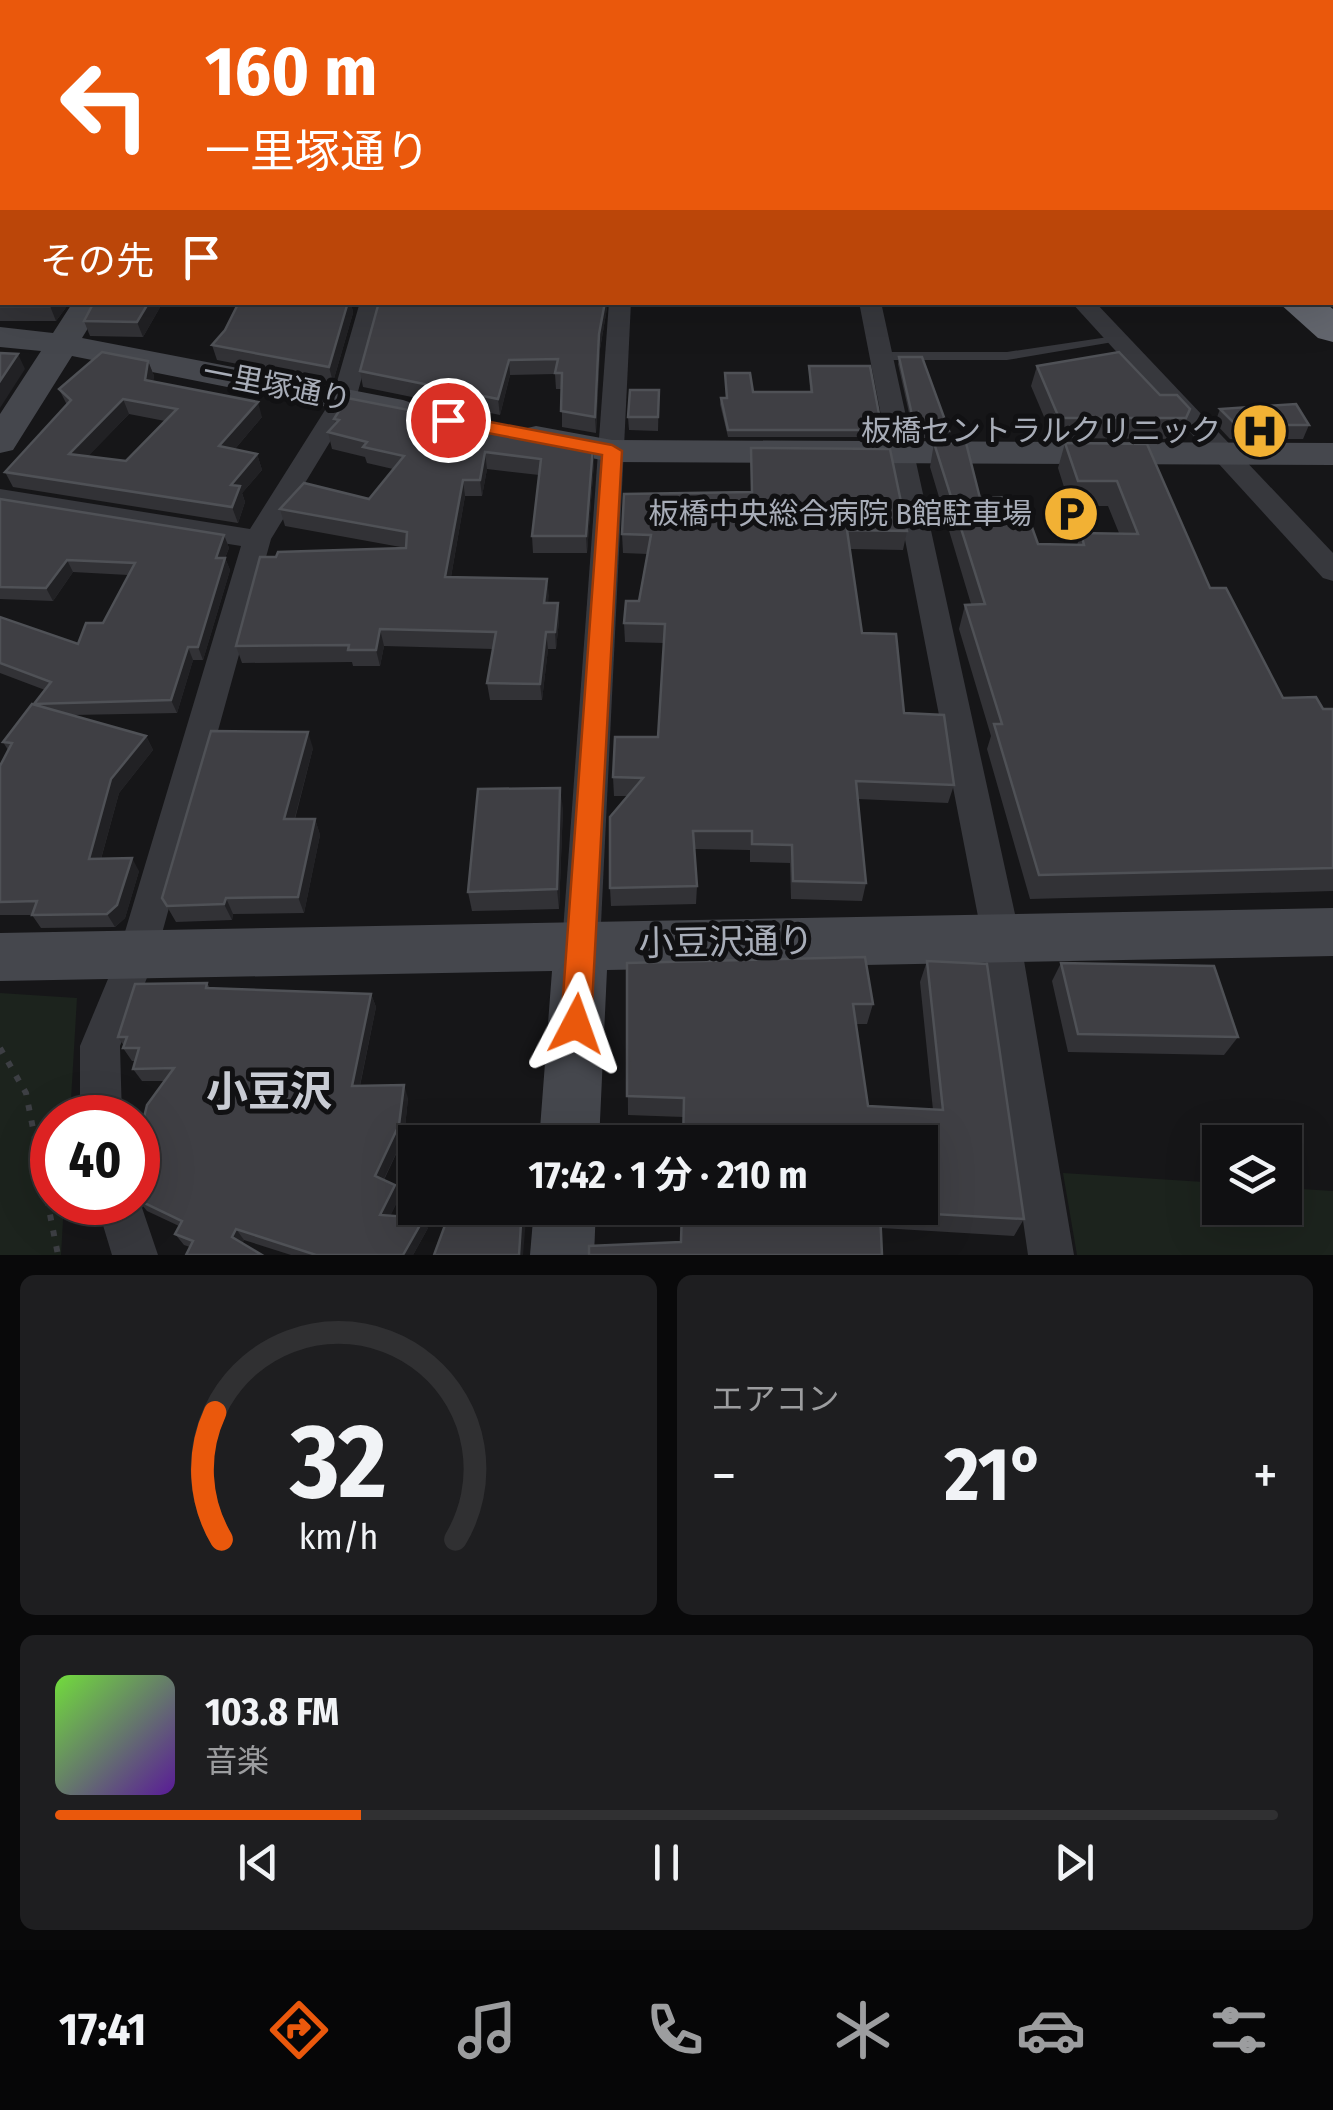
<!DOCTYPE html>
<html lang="ja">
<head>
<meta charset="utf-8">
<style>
  body { margin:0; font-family:"Fira Sans Condensed","Noto Sans JP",sans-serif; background:#1e1e20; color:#f1f3f6; height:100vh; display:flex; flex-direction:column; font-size:38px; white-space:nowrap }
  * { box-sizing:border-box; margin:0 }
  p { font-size:32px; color:#9c9d9f }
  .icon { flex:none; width:55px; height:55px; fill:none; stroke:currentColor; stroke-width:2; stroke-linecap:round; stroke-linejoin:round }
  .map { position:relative; height:1255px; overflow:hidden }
  .drawer { display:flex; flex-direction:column; gap:20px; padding:20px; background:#09090a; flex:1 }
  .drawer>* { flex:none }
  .guide { position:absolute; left:0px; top:0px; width:1335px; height:305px; box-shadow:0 10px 40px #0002,0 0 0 2px #303032; background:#ea580c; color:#fff; overflow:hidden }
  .controls { position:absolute; left:1202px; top:1125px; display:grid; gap:20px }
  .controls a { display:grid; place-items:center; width:100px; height:100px; border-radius:0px; background:#101012; box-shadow:0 10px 40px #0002,0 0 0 2px #303032; font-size:50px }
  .speed { position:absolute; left:30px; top:1095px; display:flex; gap:20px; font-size:50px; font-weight:700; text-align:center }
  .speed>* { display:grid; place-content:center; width:130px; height:130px; border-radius:50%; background:#101012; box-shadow:0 10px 40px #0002,0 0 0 2px #303032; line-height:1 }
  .speed .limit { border:15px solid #d22; background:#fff; color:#111 }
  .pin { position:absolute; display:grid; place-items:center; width:85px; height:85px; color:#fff; margin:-42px; border:5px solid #fff; border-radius:50%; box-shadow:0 2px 10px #0007 }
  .me { position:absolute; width:110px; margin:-55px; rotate:4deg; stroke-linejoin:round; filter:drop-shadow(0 0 8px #0008) }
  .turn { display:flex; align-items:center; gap:35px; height:210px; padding:0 40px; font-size:45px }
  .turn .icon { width:130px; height:130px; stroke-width:2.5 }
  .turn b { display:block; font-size:70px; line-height:85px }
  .then { display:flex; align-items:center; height:95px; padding:0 40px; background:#0003; gap:20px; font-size:38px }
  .big { font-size:75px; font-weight:700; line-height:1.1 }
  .drawer .card { flex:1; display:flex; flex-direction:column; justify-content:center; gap:15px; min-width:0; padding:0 35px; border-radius:15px; background:#1e1e20 }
  .drawer .dial { align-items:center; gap:0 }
  .dial svg { height:260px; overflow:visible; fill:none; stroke:#303032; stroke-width:7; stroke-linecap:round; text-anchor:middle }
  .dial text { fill:#f1f3f6; stroke:none }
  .song { display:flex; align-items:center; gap:30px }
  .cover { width:120px; height:120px; border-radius:15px; background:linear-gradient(135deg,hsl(100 70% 55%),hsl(270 70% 35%)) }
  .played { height:10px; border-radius:5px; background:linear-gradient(90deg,#ea580c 25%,#303032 25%) }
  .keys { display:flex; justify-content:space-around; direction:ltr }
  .heat { display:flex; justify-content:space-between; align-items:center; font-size:55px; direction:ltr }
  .drawer .tiles { flex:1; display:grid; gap:20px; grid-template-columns:1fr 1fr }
  .card:last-child { grid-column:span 2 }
  .trip { position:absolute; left:398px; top:1125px; width:540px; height:100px; border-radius:0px; background:#101012; box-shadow:0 10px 40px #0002,0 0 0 2px #303032; font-weight:700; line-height:100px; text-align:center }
  .tabs { display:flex; height:160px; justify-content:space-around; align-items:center; background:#060607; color:#9c9d9f }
  .tabs .icon { width:70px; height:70px }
  .tabs .selected { color:#ea580c }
  .tabs b { font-size:45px; color:#f1f3f6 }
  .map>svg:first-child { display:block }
</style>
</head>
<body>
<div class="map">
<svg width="1333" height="1255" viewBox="0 0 1333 1255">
  <rect width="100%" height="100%" fill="#161618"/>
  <g fill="#1c231d">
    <path d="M0,993L77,998L70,1117L52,1118V1202L64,1203L61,1255H0Z"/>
    <path d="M1063,1173L1220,1183V1208H1285V1188L1333,1191V1255H1077Z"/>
  </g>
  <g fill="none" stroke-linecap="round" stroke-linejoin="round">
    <path stroke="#3d3f44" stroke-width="6" stroke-dasharray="6 10" stroke-linecap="butt" d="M0,1048L26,1093L58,1255"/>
    <path fill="#37383d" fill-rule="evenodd" d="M1115,336L1119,337V341L1007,360H881L875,356L881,352H1007Z"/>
    <g fill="#37383d" fill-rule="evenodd">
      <path d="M1241,0H1257L1258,2H1242Z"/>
      <path d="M1332,149H1333V161L1332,160Z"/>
      <path d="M360,302H382L356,399L271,539L156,955L120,1046L122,1118H80V1046L118,955L241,546L0,507V489L250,529L332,399Z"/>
      <path d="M609,302H631L600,945L594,957L581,962L568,957L562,945Z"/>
      <path d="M859,302H881L1020,937L1074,1255H1028L982,937Z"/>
      <path d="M1071,302H1095L1333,553V581L1323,578Z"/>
      <path d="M138,1196L158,1255H112L96,1202H138Z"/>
    </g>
    <g fill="#45474d" fill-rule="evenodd">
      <rect x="1332" y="3" width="1" height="12"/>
      <path d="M73,302H104L82,338L403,400L415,404L421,411L415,418L403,422L72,356L13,450L0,453V414L41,351L0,347V327L53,333Z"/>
      <path d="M536,426L612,440L1333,443V465L612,462L523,445L518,437L523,429Z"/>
      <path d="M1333,908V956L607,970L599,1142H539L552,971L0,981V933Z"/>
      <path d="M534,1208H596L594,1255H530Z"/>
    </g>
    <g fill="#63666e" fill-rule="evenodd">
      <path d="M967,0H995L997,2H969Z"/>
      <path d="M1278,302H1324L1333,309V342L1318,338Z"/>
    </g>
  </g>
  <g fill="#323236" fill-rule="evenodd">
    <path d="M0,131L2,302H70L56,321H0Z"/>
    <path d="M163,302L143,337L90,336L84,321Z"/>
    <path d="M239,302H351L353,313L333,382L217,360L212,345L225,330Z"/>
    <path d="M379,302H608L600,349L596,433L562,427V389H556L555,374L510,375L500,415L363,387L360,371Z"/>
    <path d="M899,357L949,431L947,438H922L917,419L911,422L898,364Z"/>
    <path d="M148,361L154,376L153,381L262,417L235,449L257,454L262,470L242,493L245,502L238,523L13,487L5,472L67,405L59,389ZM129,414L165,421L126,461L88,456Z"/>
    <path d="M809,366L882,430L881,437H728L720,404L721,398H726L725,373L753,392H810Z"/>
    <path d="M1037,366L1160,395L1190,409L1178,439L1053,438L1031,386Z"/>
    <path d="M659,390L658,431L629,430L628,417Z"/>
    <path d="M1220,409L1309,425L1303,439H1230L1215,423Z"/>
    <path d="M334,419L593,446L594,462L587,553H533L532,536L539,475L487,469L482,496H465L451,577L547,579L548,603H558L559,620L556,649H548L542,700H490L487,683L493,649L384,646L380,666H353L352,662L242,663L236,646L276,557L406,548L285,526L280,509L369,499L393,469L367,463L365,457L332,449L328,432L335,424Z"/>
    <path d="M934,443L980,498L1038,544L1077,545L1081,533H1119L1108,506H1070L1058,468L1065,443L1147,444L1210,588L1283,698L1323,709H1333V891L1030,899L987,749L991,736L959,629L965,605L971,604L930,467Z"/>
    <path d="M751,448L907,531L903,550L850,549L862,633L904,713L954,785L948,803L858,799L866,883L862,901L791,899L790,863L750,862V850L694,849L697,886L696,904L611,906L610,888L628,796H614L613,777L658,737L664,643L625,642L624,623L639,601L648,554L623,553L622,534L751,492Z"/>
    <path d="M0,499L224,535L229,548L225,558L230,570L203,660H193L177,713L73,715L146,736L153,750L119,793L101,859L139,871L125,918L115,927L41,928L32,915H0V766L8,750L3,742L45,690L0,673V617L78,644L103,623L128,575L73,572L53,601L0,599Z"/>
    <path d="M313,748L295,819H315L320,835L304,913L233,914L232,920L176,922L162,898Z"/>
    <path d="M563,808L559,909L472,911L468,892Z"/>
    <path d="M927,961L1024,1219L1014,1236L881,1228L681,1242L683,1117L628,1115L627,963L873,1004L867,1024H856L868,1106L933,1110L920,982Z"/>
    <path d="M1061,963L1238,1037L1224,1055L1068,1052L1052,981Z"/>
    <path d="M207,983L210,988L371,994L376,1007L360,1086L408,1098L404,1137L384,1180L400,1196L390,1216L428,1228L413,1255H291L244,1240L242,1243L190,1247L184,1245L175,1234L179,1226L147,1211L138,1200L165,1081H142L133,1069L135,1061H132L123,1048L124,1046L118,1037Z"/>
    <path d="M466,1208H531L529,1219L465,1218Z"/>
  </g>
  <g fill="#212124">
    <path d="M82,0H101V2H78Z"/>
    <path d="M2,54V75L0,77V56Z"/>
    <path d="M52,302H70L56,321L50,306Z"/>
    <path d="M149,302H163L143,337L137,322Z"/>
    <path d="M348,302H351L353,313L333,382L329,367Z"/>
    <path d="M605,302H608L600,349L596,433L595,417L599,334Z"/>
    <path d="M18,354L25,369L0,408V381Z"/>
    <path d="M509,360L510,375L500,415L498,399Z"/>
    <path d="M148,361L154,376L151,395L145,380Z"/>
    <path d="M123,399L129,414L76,469L69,454Z"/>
    <path d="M258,402L262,417L224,462L219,446Z"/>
    <path d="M593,446L594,462L587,553L586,536Z"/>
    <path d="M485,452L487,469L482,496L480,480Z"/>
    <path d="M257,454L262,470L242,493L245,502L238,523L232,507L231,485Z"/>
    <path d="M463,480L465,496L448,594L445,577Z"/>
    <path d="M224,535L229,548L220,570L216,558Z"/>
    <path d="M225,558L230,570L203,660L198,647Z"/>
    <path d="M67,560L73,572L53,601L46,588Z"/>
    <path d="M547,579L549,596L546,620L544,603Z"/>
    <path d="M558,603L559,620L556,649L555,632Z"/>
    <path d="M380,629L384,646L380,666L376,650Z"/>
    <path d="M546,632L548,649L542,700L540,684Z"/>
    <path d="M188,647L193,660L177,713L171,700Z"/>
    <path d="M308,732L313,748L290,836L284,819Z"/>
    <path d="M146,736L153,750L119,793L97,873L89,859L111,779Z"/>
    <path d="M560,788L563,808L559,909L557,889Z"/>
    <path d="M315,819L320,835L304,913L298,897Z"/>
    <path d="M132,858L139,871L125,918L115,927L107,914Z"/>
    <path d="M226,898L233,914L232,920L224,904Z"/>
    <path d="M371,994L376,1007L357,1099L352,1086Z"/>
    <path d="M404,1085L408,1098L404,1137L380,1187L375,1176Z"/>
    <path d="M395,1185L400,1196L385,1226L380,1215Z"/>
    <path d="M522,1208L526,1219L523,1255H519Z"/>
    <path d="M424,1218L428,1228L413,1255H403Z"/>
    <path d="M236,1229L244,1240L240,1248L232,1237Z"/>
  </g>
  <g fill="#3f3f44" stroke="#4f5156" stroke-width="2.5" fill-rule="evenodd">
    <path d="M0,0H82L78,2H2V54L0,56Z"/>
    <path d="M176,0H187L200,2H174Z"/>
    <path d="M373,0H948L950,2H373Z"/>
    <path d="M0,131L2,132V302H52L50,306H0Z"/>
    <path d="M94,302H149L137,322L84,321Z"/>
    <path d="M239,302H348L329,367L212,345L225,330Z"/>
    <path d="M379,302H605L599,334L595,417L561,411L562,373H555L558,359L509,360L498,399L360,371Z"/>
    <path d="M102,352L148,361L145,380L258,402L219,446L257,454L231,485L240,486L232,507L5,472L71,400L59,389ZM123,399L177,409L126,461L69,454Z"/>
    <path d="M1119,352L1160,395H1177L1190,409L1186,418H1059L1037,366Z"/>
    <path d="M0,353L18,354L0,381Z"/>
    <path d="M899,357H922L949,431H923L918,412L912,415Z"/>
    <path d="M809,366H870L882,430H728L721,398H727L725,373H750L753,392H812Z"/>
    <path d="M630,390H659L658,417H628Z"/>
    <path d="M347,398L593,446L586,536H532L541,459L485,452L480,480H463L445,577L547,579L544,603H558L555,632H546L540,684L487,683L496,632L380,629L376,650H348L349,645L236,646L260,557H276L278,552L406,548L407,532L280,509L304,483L369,499L404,456L363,447L367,442L328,432L339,420L334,419Z"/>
    <path d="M1296,404L1309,425H1236L1220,409Z"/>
    <path d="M934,443H966L980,498L1021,497L1038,544L1084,545L1081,533L1138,534L1117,481H1078L1065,443L1147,444L1210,588H1226L1283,698L1316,697L1323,709H1333V868L1039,875L994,724H1002L965,605L985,604Z"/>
    <path d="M751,448L890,449L907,531L847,530L862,633L896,634L904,713L944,715L954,785L856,781L866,883L793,881L792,845L752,844V831H693L697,886L610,888V817L643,778L613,777L615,737H658L665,624L624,623L626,601H639L651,535L622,534L624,494L752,492Z"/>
    <path d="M0,499L224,535L216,558H225L198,647H188L171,700L34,704L51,682L0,663V617L78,644L86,623H103L135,563L67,560L46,588L0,587Z"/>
    <path d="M32,704L146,736L111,779L89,859L132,858L117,905L107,914L32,915L37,901L0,902V766L12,743L3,742Z"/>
    <path d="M211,731L308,732L284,819H315L298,897L226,898L224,904L167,906L162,898Z"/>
    <path d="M560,788L557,889L468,892L478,789Z"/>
    <path d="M865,957L873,1004H853L868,1106L943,1110L927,961L987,964L1024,1219L880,1211L882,1255H589V1246L681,1242L682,1208H920V1142H683L684,1098L627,1096V963Z"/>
    <path d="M1061,963L1214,966L1238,1037L1078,1034Z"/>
    <path d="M207,983L206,988L371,994L352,1086L404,1085L399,1125L375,1176L395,1185L380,1215L424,1218L403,1255H316L236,1229L232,1237L262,1255H186L193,1241L175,1234L182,1221L138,1200V1142L147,1105L174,1068L133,1069L139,1048H123L127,1037H118L135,984Z"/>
    <path d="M466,1208H522L519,1255H434L448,1217L465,1218Z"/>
  </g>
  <path fill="#ea580c" stroke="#983908" stroke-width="2.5" d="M448,414L612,445L622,451L591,1024L587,1034L576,1038L565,1034L561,1024L602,455L441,424L438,420Z"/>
  <defs>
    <g id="hospital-disc" transform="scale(2.875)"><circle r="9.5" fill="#f2b134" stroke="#111113"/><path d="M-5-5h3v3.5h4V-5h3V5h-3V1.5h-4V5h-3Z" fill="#111"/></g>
    <g id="parking-disc" transform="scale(2.875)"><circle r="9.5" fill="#f2b134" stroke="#111113"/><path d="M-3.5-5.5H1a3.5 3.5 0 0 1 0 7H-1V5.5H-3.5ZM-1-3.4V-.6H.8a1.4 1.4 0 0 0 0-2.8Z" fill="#111"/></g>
  </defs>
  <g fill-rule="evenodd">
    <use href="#hospital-disc" x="1260" y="431"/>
    <use href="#parking-disc" x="1071" y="514"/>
  </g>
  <g text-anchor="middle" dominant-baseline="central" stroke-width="10" stroke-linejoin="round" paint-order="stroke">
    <g font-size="30" fill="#a8adb8" stroke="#111113">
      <text transform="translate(277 386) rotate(11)">一里塚通り</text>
    </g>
    <g font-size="30" fill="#a8adb8" stroke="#111113" text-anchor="end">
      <text x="1221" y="431">板橋セントラルクリニック</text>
      <text x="1032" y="514">板橋中央総合病院 B館駐車場</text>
    </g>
    <g font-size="35" fill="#a8adb8" stroke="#111113">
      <text transform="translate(726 942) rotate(-1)">小豆沢通り</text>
    </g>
    <g font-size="42" font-weight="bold" fill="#c9ccd4" stroke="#111113">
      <text x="269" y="1092">小豆沢</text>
    </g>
  </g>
</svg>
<div class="controls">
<a><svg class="icon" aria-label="layers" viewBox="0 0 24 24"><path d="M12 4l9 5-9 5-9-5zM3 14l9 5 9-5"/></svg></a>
</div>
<div class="speed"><div class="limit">40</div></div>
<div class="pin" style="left:448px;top:420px;background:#d93025"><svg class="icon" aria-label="arrive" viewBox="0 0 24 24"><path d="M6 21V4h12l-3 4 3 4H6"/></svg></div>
<svg class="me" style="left:576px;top:1024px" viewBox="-20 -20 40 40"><path d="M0-17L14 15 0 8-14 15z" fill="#ea580c" stroke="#fff" stroke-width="4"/></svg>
<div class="trip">17:42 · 1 分 · 210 m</div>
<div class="guide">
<div class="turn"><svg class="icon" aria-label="left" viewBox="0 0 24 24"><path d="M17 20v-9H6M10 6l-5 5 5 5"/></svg><div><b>160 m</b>一里塚通り</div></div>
<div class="then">その先<svg class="icon" aria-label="arrive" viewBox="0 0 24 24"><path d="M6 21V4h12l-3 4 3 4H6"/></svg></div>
</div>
</div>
<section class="drawer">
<div class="tiles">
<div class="card dial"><svg viewBox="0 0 100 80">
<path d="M14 69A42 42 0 1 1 86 69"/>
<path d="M14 69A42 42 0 0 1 12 30" stroke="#ea580c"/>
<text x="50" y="56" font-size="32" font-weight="700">32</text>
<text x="50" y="72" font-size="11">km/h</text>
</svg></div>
<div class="card"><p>エアコン</p>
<div class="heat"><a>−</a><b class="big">21°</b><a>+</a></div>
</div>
<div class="card">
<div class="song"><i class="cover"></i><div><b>103.8 FM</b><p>音楽</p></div></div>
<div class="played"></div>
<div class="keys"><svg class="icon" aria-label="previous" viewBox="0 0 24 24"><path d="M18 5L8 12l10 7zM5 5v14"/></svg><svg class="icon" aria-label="pause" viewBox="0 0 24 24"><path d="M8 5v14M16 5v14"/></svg><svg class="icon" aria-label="next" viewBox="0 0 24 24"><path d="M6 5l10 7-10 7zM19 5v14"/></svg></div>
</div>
</div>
</section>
<nav class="tabs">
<b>17:41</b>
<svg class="icon selected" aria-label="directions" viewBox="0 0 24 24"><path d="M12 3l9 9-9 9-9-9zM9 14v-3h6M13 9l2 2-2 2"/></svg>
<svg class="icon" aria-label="music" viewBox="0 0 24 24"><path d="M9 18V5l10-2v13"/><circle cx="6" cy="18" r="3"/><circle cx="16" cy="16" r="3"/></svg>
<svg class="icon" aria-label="phone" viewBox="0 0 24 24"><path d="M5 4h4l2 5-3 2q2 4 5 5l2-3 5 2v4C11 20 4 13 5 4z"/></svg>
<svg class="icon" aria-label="climate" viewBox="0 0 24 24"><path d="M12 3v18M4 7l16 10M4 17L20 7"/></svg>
<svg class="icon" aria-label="car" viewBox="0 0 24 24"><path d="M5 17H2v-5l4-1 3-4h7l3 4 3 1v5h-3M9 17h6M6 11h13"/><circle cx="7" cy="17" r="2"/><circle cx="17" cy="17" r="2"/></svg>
<svg class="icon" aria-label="filters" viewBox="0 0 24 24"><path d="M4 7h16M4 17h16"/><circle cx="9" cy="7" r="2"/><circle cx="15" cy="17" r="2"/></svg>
</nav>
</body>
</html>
